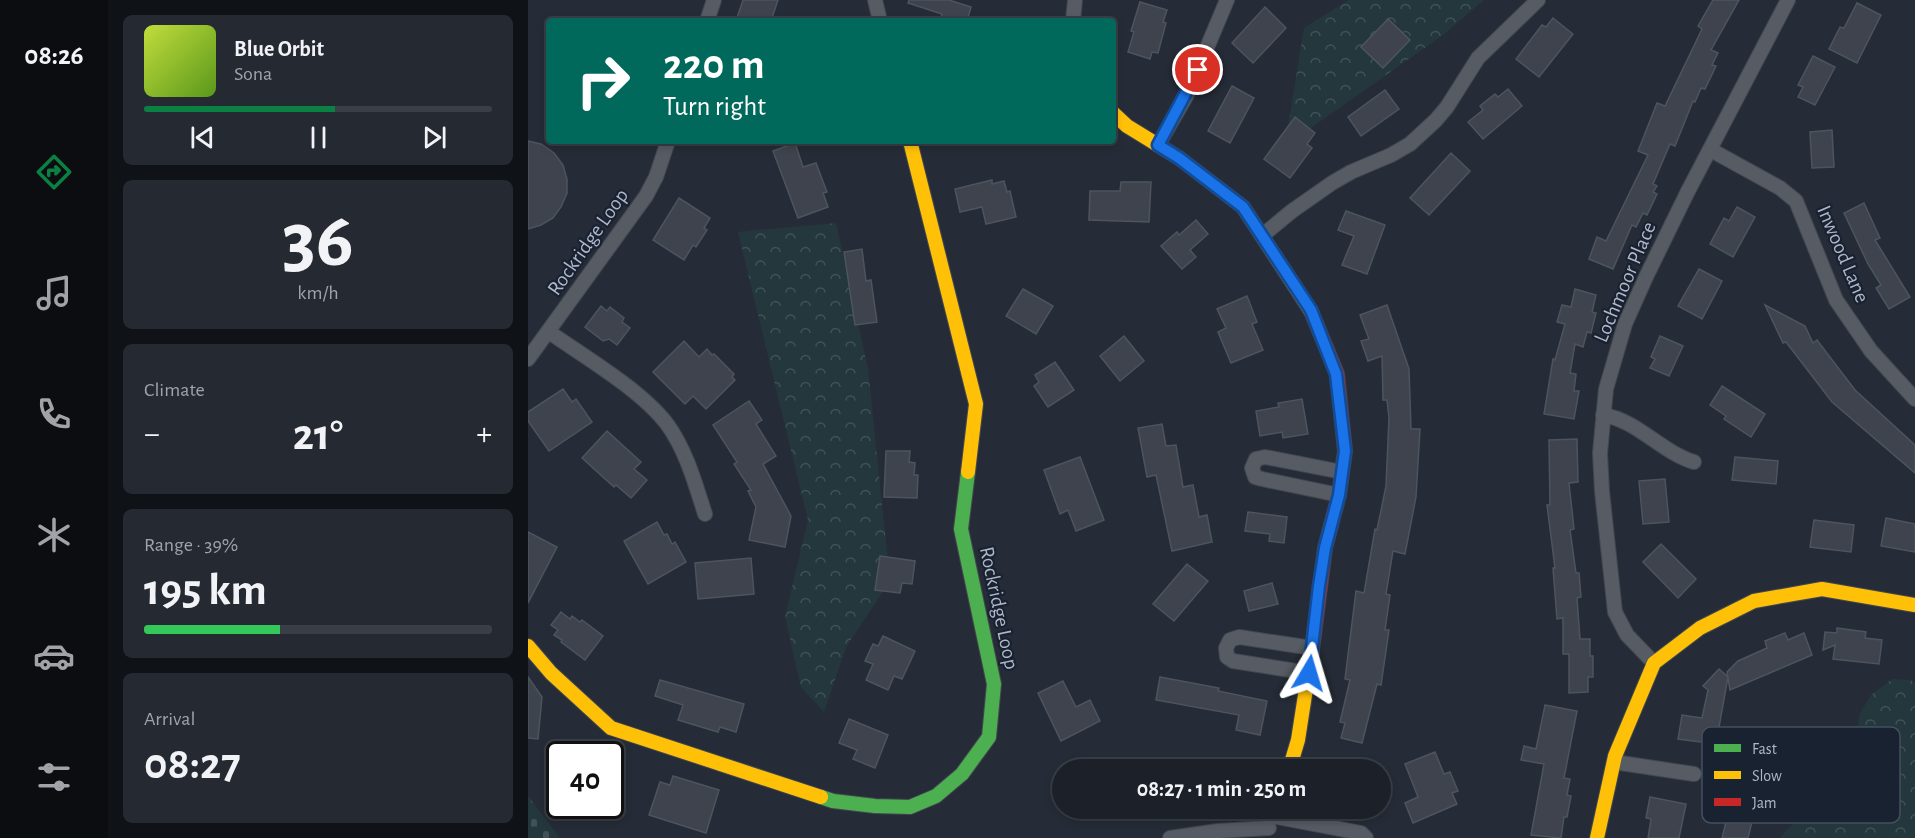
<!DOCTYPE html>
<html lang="en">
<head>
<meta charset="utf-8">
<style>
  body { margin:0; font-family:"Alegreya Sans",sans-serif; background:#252931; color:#f1f3f6; height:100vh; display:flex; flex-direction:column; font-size:22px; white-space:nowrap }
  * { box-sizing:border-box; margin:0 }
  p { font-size:20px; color:#a0a3a8 }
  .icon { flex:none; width:33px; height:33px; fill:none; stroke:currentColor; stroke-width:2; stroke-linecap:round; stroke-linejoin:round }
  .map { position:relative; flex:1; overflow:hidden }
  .panel { display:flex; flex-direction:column; gap:15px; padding:15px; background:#0f1217; width:420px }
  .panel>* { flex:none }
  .top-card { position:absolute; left:18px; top:18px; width:570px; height:126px; border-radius:6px; box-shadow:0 3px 9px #0003,0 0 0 2px #3a3e46; background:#00695c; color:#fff; overflow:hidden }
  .speed { position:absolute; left:18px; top:741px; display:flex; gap:12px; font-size:30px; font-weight:700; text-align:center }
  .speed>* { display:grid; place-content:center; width:78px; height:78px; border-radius:50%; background:#1c2129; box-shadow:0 3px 9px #0003,0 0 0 2px #3a3e46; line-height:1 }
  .speed .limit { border:3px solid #111; border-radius:9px; background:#fff; color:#111 }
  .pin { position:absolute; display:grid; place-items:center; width:51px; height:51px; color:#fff; margin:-26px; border:3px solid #fff; border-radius:50%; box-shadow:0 2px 6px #0007 }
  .me { position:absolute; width:66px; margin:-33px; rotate:7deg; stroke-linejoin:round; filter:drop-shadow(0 0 4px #0008) }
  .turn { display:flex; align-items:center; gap:21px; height:126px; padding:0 18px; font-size:27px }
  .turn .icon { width:78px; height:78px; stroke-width:2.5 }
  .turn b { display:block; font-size:42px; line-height:51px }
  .big { font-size:45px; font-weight:600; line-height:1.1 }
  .panel .widget { flex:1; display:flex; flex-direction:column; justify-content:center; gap:9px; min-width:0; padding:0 21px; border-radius:9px; background:#252931 }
  .panel .dial { align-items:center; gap:0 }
  .dial b { font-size:78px; line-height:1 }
  .song { display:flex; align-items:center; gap:18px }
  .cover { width:72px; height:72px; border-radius:9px; background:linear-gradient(135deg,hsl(70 70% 55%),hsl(90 70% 35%)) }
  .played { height:6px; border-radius:3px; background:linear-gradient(90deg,#0b8043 55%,#3a3e46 55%) }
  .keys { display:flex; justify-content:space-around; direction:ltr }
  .heat { display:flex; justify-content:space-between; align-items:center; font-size:33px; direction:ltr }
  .charge { height:9px; border-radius:4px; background:linear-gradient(90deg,#34c759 39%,#3a3e46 0) }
  .trip { position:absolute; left:524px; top:759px; width:339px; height:60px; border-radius:30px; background:#1c2129; box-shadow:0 3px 9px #0003,0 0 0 2px #3a3e46; font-weight:600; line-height:60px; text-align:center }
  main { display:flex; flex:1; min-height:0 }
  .tab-bar { display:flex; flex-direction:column; width:108px; justify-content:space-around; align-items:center; background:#0b0d10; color:#a0a3a8 }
  .tab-bar .icon { width:42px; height:42px }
  .tab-bar .current { color:#0b8043 }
  .tab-bar b { font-size:27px; color:#f1f3f6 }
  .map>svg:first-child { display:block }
</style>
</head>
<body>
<main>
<nav class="tab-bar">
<b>08:26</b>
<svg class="icon current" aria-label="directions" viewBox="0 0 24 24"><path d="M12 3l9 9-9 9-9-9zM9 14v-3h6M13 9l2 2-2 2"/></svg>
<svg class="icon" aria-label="music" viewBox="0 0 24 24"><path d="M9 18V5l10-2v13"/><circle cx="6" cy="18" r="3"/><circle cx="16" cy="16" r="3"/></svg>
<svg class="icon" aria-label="phone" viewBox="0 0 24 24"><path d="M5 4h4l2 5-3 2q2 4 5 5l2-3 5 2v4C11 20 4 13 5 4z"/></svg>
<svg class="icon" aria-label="climate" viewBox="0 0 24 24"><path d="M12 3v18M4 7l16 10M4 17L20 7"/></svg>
<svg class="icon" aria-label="car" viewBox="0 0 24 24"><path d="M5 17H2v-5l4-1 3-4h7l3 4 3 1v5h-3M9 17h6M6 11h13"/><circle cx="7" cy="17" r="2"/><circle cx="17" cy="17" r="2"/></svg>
<svg class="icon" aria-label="filters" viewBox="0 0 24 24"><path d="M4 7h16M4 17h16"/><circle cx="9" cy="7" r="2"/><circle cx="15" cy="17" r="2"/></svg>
</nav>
<section class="panel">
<div class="widget">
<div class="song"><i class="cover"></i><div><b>Blue Orbit</b><p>Sona</p></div></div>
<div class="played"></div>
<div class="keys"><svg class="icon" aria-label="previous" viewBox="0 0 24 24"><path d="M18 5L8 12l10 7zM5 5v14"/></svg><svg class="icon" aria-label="pause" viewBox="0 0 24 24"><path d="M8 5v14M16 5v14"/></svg><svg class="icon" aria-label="next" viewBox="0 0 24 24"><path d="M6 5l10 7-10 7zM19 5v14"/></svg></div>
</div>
<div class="widget dial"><b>36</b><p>km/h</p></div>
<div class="widget"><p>Climate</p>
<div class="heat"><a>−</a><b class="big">21°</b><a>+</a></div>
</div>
<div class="widget"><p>Range · 39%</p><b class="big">195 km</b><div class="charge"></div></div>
<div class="widget"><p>Arrival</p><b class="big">08:27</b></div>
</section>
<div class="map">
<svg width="1387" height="838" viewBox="0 0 1387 838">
  <defs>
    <pattern id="forest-crowns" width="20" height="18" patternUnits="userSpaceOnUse" patternTransform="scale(1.5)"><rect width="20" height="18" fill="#23373d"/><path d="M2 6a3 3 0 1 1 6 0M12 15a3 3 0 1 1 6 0" fill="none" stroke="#405258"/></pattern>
    <pattern id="cemetery-stones" width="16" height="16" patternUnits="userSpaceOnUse" patternTransform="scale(1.5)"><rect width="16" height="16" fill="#23373d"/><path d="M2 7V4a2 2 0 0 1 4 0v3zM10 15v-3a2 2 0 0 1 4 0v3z" fill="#405258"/></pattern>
  </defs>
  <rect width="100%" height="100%" fill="#262c37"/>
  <g fill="url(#forest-crowns)">
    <path d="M821,0H956L915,35L757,146L776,28Z"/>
    <path d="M308,223L340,369L362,581L318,647L296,712L273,687L257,617L280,520L210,232Z"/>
    <path d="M1364,679L1383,680L1387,683V838H1252L1296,789L1309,772L1328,737L1332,713L1343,695Z"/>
  </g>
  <path fill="url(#cemetery-stones)" d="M0,796L32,838H0Z"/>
  <g fill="#3e434d" stroke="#4e545e" stroke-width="1.5">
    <path d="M215,0H250L243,21H208Z"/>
    <path d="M381,0H421L443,7L439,21H412L414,14L380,3Z"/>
    <path d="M1185,0H1211L1183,50L1190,53L1184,65L1188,66L1177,89L1173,88L1167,102L1165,101L1147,146L1142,144L1125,184L1129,186L1125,192L1129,194L1119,215L1115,213L1108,227L1104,225L1085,269L1061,259L1069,237L1078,241L1120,155L1110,151L1129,103L1137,106L1174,29L1170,26Z"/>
    <path d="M612,2L639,10L635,22L638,23L630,53L624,52L622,59L600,52L606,32L603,31Z"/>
    <path d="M1329,3L1353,15L1329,63L1301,49L1312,27L1316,28Z"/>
    <path d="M737,7L758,28L725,63L704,43Z"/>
    <path d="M1025,18L1045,34L1011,77L988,59L1014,25L1018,27Z"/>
    <path d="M860,19L882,40L855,68L833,47Z"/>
    <path d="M1285,56L1307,67L1287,105L1270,97L1275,87L1270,85Z"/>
    <path d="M704,86L726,98L702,143L680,131Z"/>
    <path d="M980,89L994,106L955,139L940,122L955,110L952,106L967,94L970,97Z"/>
    <path d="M857,90L871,109L833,136L820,117Z"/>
    <path d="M767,117L787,133L779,144L784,148L762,178L736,159Z"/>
    <path d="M1304,130L1306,167L1284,168L1282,132Z"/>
    <path d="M0,141L13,144L26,153L35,165L39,179V193L33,207L25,218L13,225L0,229Z"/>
    <path d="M267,143L275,167L288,163L299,192L295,193L300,207L270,218L245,151Z"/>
    <path d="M923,153L942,171L901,215L882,198Z"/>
    <path d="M464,180V184L476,181L479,192L482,191L488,217L458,224L454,207L432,212L427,189Z"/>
    <path d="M593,182H623L621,222L561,220L562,191H592Z"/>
    <path d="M151,198L182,218L176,228L179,230L168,247L165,245L156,260L125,240Z"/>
    <path d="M1336,203L1352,238L1347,240L1382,297L1361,309L1348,288L1353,285L1340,264L1316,213Z"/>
    <path d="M1209,207L1227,217L1205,257L1182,244L1196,218L1201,221Z"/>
    <path d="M818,211L857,225L839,274L814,265L826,236L810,230Z"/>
    <path d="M668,220L680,234L662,250L668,257L654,269L633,246L649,232L651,235Z"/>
    <path d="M334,249L338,281L343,280L349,322L327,325L316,252Z"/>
    <path d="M1171,269L1194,281L1174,319L1150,306Z"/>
    <path d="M495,289L525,306L508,334L478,316Z"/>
    <path d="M1047,289L1068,295L1064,312L1068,313L1063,333L1059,332L1055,347L1047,344L1042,373L1048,374L1046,391H1051L1046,419L1016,414L1025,359L1027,360L1037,324L1029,322L1034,305L1043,307Z"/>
    <path d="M719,296L729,322L724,324L735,350L703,363L690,332L698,328L689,309Z"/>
    <path d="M859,305L881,369L883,429H892L888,497L877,554L865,551L858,594L862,595L857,630H861L853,685L849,684L834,743L813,738L817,723L812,722L822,680L817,679L828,591L836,593L847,529L849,530L858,486L861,418L859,400H855L854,356L840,361L833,341L841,339L832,315Z"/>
    <path d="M1237,305L1277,326L1285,343L1289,340L1327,390L1387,445V473L1304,402L1258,342L1255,343Z"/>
    <path d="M73,306L79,311L82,307L96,318L94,322L102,328L89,345L81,339L75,341L57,327Z"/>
    <path d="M596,336L616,361L592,381L572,356Z"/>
    <path d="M1132,336L1155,346L1141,376L1122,368L1127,359L1123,357Z"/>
    <path d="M156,341L171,357L179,349L184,355L186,354L206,374L204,377L207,380L178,409L165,396L157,404L125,372Z"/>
    <path d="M527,362L546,390L520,407L506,386L511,382L507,375Z"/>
    <path d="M1194,386L1237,414L1223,437L1196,419L1198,416L1182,405Z"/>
    <path d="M35,389L44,402L48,399L64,422L21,451L0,421V412Z"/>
    <path d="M774,399L780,434L755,438L754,432L732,436L728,411L751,407L750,403Z"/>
    <path d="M221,401L234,420L228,424L248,456L235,464L263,516L257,547L221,540L228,507L220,491L223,490L206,464L209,462L185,425Z"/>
    <path d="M634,424L638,446L648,445L655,487L665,485L671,517L679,515L684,542L644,551L628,475L619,477L610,428Z"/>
    <path d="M79,431L113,462L106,469L119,480L103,498L88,485L86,487L54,458Z"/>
    <path d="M1049,439L1050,482L1041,483L1046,529L1042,530L1048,573H1051L1053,597L1049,598L1052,639H1062V656H1065V677H1060V692L1041,693V654H1035V618L1029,619L1025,568H1027L1019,505H1022L1021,440Z"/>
    <path d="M358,451H382L381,462L387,463L386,475H390L389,498L356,497Z"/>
    <path d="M552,457L576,520L548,531L540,510L532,514L516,470Z"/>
    <path d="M1207,457L1250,461L1248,484L1204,480Z"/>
    <path d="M1137,479L1141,522L1115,524L1111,481Z"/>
    <path d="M720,512L759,517L756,543L741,541L742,534L717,531Z"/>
    <path d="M1358,518L1387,524V552L1353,546Z"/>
    <path d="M1286,520L1326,525L1323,552L1282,547Z"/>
    <path d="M129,522L136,535L139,534L144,544L147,542L158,562L120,584L96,541Z"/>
    <path d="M0,532L29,547L0,603Z"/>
    <path d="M1133,544L1168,579L1150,598L1115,562Z"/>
    <path d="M352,556L387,561L384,584L374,583L372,593L347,590Z"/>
    <path d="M223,558L226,594L170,599L167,563Z"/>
    <path d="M659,564L680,581L646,621L625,604Z"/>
    <path d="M744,583L750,604L721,611L716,591Z"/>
    <path d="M33,612L42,619L44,616L52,622L54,620L75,636L57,660L33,642L34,640L26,635L30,630L23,625Z"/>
    <path d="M1309,628L1338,632L1337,638L1354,640L1351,664L1305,659L1307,645L1295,650L1297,632L1309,633Z"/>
    <path d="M1257,633L1260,640L1276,633L1284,655L1202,690L1199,672L1210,661L1239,648L1237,641Z"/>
    <path d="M355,636L387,651L374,679L366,676L360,690L338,680L345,664L337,661L345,644L350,646Z"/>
    <path d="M1191,669L1200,677L1188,744L1150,739L1154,715L1174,718L1180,690L1175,686Z"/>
    <path d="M0,677L14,697L10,739L0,738Z"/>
    <path d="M632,677L691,688L690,691L739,701L732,735L708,730L711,715L628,700Z"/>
    <path d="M132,680L216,704L208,732L192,727L190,732L150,720L155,705L127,696Z"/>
    <path d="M535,681L548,707L562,700L572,721L533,741L510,693Z"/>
    <path d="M1017,705L1049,711L1036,778L1042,779L1039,795L1043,796L1039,817H1036L1033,838L1003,835L1016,764L993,760L996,746L1008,749Z"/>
    <path d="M321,719L360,735L347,768L325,759L329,750L311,743Z"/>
    <path d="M1259,732L1263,760L1267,759L1269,775L1234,781L1220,838H1194L1206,790L1219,793L1214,762L1229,759L1226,737Z"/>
    <path d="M907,752L916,774L922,772L930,791L924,793L929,804L885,823L877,803L890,797L877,764Z"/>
    <path d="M145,776L191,790L178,833L121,815L132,782L142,785Z"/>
    <path d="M1122,797L1158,804L1151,838H1120L1123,819L1118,818Z"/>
  </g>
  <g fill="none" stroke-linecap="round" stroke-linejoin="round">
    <g stroke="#43474f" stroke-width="16">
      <g id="street">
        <path d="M347,0L352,21"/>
        <path d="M179,21L186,0"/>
        <path d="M545,21L547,0"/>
        <path d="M630,145L660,93L699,0"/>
        <path d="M1183,150L1252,188L1268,201L1308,300L1343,351L1387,399"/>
        <path d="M735,235L764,211L804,183L823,172L863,155L882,144L908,120L919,107L950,58L1010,0"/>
        <path d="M21,332C57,357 113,390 139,424C158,450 167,483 177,514"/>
        <path d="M0,359L118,196L128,177L140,141"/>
        <path d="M1075,415C1109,420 1133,452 1166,462"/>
        <path d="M811,495L734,479L727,477L724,468L728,459L737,457L814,472"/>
        <path d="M1126,663L1099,635L1087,612L1074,491L1072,453L1078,389L1097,324L1118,277L1159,193L1260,0"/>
        <path d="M781,673L705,661L699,657L698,648L702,640L711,637L784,648"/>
        <path d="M1086,762L1166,774"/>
        <path d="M744,816L833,833L838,838"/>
        <path d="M642,838L690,831L741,828"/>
      </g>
    </g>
    <g stroke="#43474f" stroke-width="16">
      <path id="fast" d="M293,797L305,801L347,806L382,807L408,796L434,774L461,737L466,684L433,529L440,472"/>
    </g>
    <g stroke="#43474f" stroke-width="16">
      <g id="slow">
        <path d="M585,113L599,126L651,158L715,207L783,311"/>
        <path d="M382,141L448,404L440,472"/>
        <path d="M0,646L23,673L83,728L293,797"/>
        <path d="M761,770L770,740L784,650"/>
        <path d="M1069,838L1087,756L1126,663L1172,628L1226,601L1294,589L1387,605"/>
      </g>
    </g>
    <g stroke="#43474f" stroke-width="16">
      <path id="jam" d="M783,311L809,374L817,451L811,495L797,548L784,650"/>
    </g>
    <use href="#street" stroke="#565b64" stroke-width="14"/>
    <use href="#fast" stroke="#4caf50" stroke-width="14"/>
    <use href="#slow" stroke="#ffc107" stroke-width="14"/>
    <use href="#jam" stroke="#c62828" stroke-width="14"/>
  </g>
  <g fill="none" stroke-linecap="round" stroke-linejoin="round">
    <g stroke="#114b97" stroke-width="15">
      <path id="route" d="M670,70L630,145L651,158L715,207L783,310L808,374L817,451L811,495L797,548L791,586L781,673"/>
    </g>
    <use href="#route" stroke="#1a73e8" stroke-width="10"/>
  </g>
  <g text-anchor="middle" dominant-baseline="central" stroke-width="4.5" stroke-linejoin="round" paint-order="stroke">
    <g font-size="21" fill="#afb7c9" stroke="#192231">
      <text transform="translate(60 242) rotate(-55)">Rockridge Loop</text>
      <text transform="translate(1315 254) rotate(67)">Inwood Lane</text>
      <text transform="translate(1097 282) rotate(-67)">Lochmoor Place</text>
      <text transform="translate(471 608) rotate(78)">Rockridge Loop</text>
    </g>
  </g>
  <rect x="1174" y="727" width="198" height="96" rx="9" fill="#192231" stroke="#464f5f" stroke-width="1.5"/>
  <rect x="1186" y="744" width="27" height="8" fill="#4caf50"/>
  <rect x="1186" y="771" width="27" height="8" fill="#ffc107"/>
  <rect x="1186" y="798" width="27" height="8" fill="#c62828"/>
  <g font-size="16" fill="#afb7c9">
    <text x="1224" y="754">Fast</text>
    <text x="1224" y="781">Slow</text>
    <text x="1224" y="808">Jam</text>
  </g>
</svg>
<div class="speed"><div class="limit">40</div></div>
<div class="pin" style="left:670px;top:70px;background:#d93025"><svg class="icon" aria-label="arrive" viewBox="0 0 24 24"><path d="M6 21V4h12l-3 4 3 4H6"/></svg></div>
<svg class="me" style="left:781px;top:673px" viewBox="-20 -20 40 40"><path d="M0-17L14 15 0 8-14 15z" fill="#1a73e8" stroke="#fff" stroke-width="4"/></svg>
<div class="trip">08:27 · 1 min · 250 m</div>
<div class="top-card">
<div class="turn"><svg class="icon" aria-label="right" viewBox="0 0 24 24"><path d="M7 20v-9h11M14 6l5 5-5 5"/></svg><div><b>220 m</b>Turn right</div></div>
</div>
</div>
</main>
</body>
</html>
